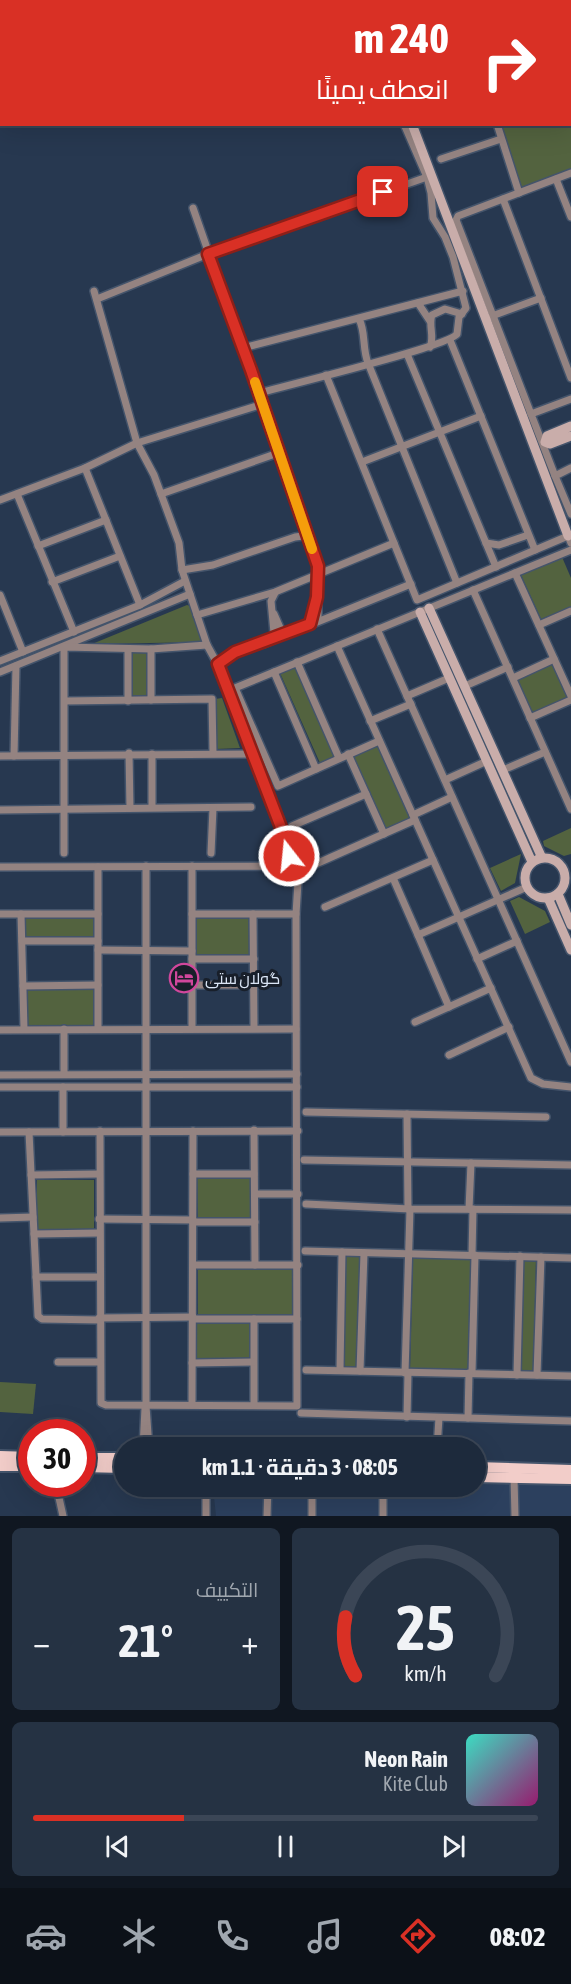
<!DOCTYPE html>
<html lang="ar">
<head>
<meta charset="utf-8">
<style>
  body { margin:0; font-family:"Asap Condensed",Cairo,sans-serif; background:#253243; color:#f1f3f6; direction:rtl; height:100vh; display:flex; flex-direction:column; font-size:22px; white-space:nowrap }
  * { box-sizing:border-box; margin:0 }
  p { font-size:20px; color:#a0a7af }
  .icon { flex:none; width:33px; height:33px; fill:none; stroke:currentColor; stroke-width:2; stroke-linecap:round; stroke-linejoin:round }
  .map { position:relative; height:1516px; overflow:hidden; direction:ltr }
  .drawer { display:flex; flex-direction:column; gap:12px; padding:12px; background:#101721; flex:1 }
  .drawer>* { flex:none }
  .guide { position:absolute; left:0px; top:0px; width:572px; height:126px; box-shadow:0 6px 24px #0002,0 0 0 2px #3b4656; direction:rtl; background:#d93025; color:#fff; overflow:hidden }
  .speed { position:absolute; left:18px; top:1419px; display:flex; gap:12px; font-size:30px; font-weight:700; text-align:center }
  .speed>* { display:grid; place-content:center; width:78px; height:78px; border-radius:50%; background:#1d2a3c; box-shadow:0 6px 24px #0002,0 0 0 2px #3b4656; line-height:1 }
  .speed .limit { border:9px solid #d22; background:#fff; color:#111 }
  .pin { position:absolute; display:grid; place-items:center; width:51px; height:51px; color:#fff; margin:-26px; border-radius:12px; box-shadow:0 3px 9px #0006 }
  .me { position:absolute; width:66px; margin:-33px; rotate:344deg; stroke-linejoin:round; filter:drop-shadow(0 0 4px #0008) }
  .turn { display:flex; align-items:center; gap:21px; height:126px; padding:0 24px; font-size:27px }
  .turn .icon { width:78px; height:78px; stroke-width:2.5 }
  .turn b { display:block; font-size:42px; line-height:51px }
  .big { font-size:45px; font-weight:700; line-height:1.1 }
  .drawer .card { flex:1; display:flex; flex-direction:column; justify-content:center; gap:9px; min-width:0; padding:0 21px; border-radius:9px; background:#253243 }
  .drawer .dial { align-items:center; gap:0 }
  .dial svg { height:156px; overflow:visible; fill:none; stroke:#3b4656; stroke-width:7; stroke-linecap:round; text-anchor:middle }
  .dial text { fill:#f1f3f6; stroke:none }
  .song { display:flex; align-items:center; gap:18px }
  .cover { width:72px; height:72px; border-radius:9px; background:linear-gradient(135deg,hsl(170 70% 55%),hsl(320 70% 35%)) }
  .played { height:6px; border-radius:3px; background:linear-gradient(90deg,#d93025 30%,#3b4656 30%) }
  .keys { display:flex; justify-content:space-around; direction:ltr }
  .heat { display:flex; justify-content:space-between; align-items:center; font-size:33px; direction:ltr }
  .drawer .tiles { flex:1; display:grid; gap:12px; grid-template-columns:1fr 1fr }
  .card:last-child { grid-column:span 2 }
  .trip { position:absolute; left:114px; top:1437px; width:372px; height:60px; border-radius:30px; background:#1d2a3c; box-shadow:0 6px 24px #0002,0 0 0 2px #3b4656; font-weight:700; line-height:60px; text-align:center; direction:rtl }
  .menu { display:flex; height:96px; justify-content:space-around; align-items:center; background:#0c1118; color:#a0a7af }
  .menu .icon { width:42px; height:42px }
  .menu .selected { color:#d93025 }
  .menu b { font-size:27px; color:#f1f3f6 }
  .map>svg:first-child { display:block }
</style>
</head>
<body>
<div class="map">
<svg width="571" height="1516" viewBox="0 0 571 1516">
  <rect width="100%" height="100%" fill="#273850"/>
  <path fill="#2c405e" d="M476,1484L571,1485V1516H216L213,1487L476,1486Z"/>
  <g fill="#53633f">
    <path d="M520,0H571V169L520,189L500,125L570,124V2Z"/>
    <path d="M562,557L571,578V607L541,619L521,575Z"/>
    <path d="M187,605L193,607L207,642L92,644Z"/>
    <path d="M132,651L147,652V697H131Z"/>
    <path d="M552,664L567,697L532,713L517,679Z"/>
    <path d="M296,666L336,755L320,763L280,673Z"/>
    <path d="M222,698L240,748L216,749L215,699Z"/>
    <path d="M378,746L411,818L386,829L353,757Z"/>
    <path d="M571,828V854L564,856L544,846L543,841Z"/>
    <path d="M521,854L515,883L501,891L490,868Z"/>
    <path d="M519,897L545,911L550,922L525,934L510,901Z"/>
    <path d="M24,917H95V938L24,939Z"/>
    <rect x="196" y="917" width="55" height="38"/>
    <path d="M27,989H94V1026L27,1027Z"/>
    <path d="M197,1178H251L252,1219L198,1217Z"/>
    <rect x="37" y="1180" width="57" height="49"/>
    <path d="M345,1257H360L358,1369H342Z"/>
    <path d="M413,1258L471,1259L468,1371L410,1370Z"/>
    <path d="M523,1260H536L533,1372H520Z"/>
    <path d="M198,1270H294V1315L198,1314Z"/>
    <path d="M196,1322H251L250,1360L196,1359Z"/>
    <path d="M0,1382L36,1384L33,1414L0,1412Z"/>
  </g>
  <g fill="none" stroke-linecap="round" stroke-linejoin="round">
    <g stroke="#44546b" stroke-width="10">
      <g id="street">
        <path d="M7,0V2"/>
        <path d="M51,0L52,2"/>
        <path d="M118,0L119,2"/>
        <path d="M362,0V2"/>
        <path d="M381,0L382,2"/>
        <path d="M456,0L457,2"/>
        <path d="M515,0V2"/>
        <path d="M152,2L156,0"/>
        <path d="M431,2L435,0"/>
        <path d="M497,124L519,193"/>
        <path d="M441,159L501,139"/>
        <path d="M556,179L571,217"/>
        <path d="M503,199L571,378"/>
        <path d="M193,208L318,566V620"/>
        <path d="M94,291L137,443L154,475L179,543L182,570L207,645L218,665L235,652L263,644L411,584"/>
        <path d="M97,299L208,254L427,177"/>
        <path d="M418,303L430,321"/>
        <path d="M492,316L541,298"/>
        <path d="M359,319C366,332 362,348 368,363L457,583"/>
        <path d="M450,340L535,550"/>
        <path d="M430,347C435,336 428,326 432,315L445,309L462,314"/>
        <path d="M243,348L463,291"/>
        <path d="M407,354L496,567"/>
        <path d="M326,375L417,600L568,536L571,543"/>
        <path d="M259,393C285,386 449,346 457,334L459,317L466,308L453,257L445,237L433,218L431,193L427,177L404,124"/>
        <path d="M531,414L456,220L458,216L571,173"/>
        <path d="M362,462L481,416"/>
        <path d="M85,468L140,605"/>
        <path d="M571,468L555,476L571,514"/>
        <path d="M555,476L531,414L571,399"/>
        <path d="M17,494L74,632"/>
        <path d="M161,494L278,453"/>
        <path d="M0,500L85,468L137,443L263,404"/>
        <path d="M486,543L499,545L528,535"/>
        <path d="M38,546L106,520"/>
        <path d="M182,570L213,565L295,537L303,536L309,539"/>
        <path d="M515,573L571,696"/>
        <path d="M52,582L120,556"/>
        <path d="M473,590L571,809"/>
        <path d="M0,595L23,652"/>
        <path d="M274,614L281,630L279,637"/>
        <path d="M197,615L275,592L394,543"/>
        <path d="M310,624L317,600"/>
        <path d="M539,625L571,611"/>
        <path d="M377,629L571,1062"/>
        <path d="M269,641L274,633L271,601L275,593"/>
        <path d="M337,646L531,1078L543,1084L571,1087"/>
        <path d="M0,661L140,605L185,581"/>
        <path d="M297,662L339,758"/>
        <path d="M218,665L282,830L289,856"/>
        <path d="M0,672L190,594"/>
        <path d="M274,672L316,769"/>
        <path d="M513,678L554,659"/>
        <path d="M465,686L508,667"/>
        <path d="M407,696L449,678"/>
        <path d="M151,700V649"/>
        <path d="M65,701L212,699L213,753"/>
        <path d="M128,701V649"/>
        <path d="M530,718L571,700"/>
        <path d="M370,721L411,704"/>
        <path d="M379,741L278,786L235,688L571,550"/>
        <path d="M129,753L130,808"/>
        <path d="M152,754V807"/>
        <path d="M0,756L252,754"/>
        <path d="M14,756L16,666"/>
        <path d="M503,770L545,752"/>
        <path d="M445,780L487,761"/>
        <path d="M366,794L384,834"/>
        <path d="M0,810L251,807"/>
        <path d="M413,815L452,797"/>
        <path d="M292,826L366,794L348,754"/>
        <path d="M64,853V647L151,649L207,645"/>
        <path d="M211,853L213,808"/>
        <path d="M146,866V1406L149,1448"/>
        <path d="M192,866V1029"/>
        <path d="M0,867L299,866L296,914L297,1406L106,1405L101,1403L100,1131"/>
        <path d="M309,867L415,820"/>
        <path d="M393,878L418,935L527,887"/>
        <path d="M325,907L433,860"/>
        <path d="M0,914H98"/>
        <path d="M21,914L24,1029"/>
        <path d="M192,914H296"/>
        <path d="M253,914L254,1028"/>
        <path d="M418,935L449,1007"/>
        <path d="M22,941H98"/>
        <path d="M98,950L192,951"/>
        <path d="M192,959H254"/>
        <path d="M477,959L517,941"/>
        <path d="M192,985H254"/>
        <path d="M23,986L98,985"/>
        <path d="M415,1022L491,988"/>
        <path d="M98,1029V867"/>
        <path d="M0,1030L296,1029"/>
        <path d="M449,1055L509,1027"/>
        <path d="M64,1074V1029"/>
        <path d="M0,1075L297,1074"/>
        <path d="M0,1087H297"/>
        <path d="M306,1112L546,1117"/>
        <path d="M407,1114L408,1209"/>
        <path d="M254,1130L255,1265"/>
        <path d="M0,1132L298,1131"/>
        <path d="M29,1132L38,1316L42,1319L99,1320"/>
        <path d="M63,1132V1087"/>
        <path d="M304,1160L571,1165"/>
        <path d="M193,1174H254"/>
        <path d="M31,1175L99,1174"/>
        <path d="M255,1194H298"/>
        <path d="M306,1204L410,1209L571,1210"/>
        <path d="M469,1209L471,1163"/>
        <path d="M0,1218L33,1217"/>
        <path d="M99,1219L193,1220"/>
        <path d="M193,1222H255"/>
        <path d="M34,1234L99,1233"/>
        <path d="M305,1251L571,1258"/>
        <path d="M472,1255L473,1209"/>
        <path d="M193,1265H298"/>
        <path d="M36,1277H99"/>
        <path d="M99,1318L193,1317"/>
        <path d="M193,1319H297"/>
        <path d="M254,1319V1405"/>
        <path d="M58,1362H100"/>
        <path d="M192,1363L253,1362"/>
        <path d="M306,1370L571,1376"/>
        <path d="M340,1370L342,1252"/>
        <path d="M360,1371L364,1253"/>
        <path d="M405,1373L410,1209"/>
        <path d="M472,1373L475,1255"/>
        <path d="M517,1375L520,1256"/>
        <path d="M537,1375L541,1257"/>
        <path d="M192,1405L193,1131"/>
        <path d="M301,1413L571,1421"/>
        <path d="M407,1417L408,1373"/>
        <path d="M468,1418L469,1373"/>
        <path d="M143,1448L145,1408"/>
        <path d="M437,1448L439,1418"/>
        <path d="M514,1478L515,1516"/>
        <path d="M56,1484L63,1516"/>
        <path d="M312,1486V1516"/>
        <path d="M206,1516V1486"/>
        <path d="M267,1516L268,1486"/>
        <path d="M383,1516V1486"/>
      </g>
    </g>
    <g stroke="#44546b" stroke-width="12">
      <g id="secondary">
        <path d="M368,0L369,2"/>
        <path d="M412,124L568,536"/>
        <path d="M571,426L547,436L545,442L550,444L571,436"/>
        <path d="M429,608L542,858"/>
        <path d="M420,612L532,862"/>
        <circle cx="545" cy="878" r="20"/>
        <path d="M558,894L571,925"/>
        <path d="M548,898L571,950"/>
      </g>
    </g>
    <g stroke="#44546b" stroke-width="14">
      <g id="primary">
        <path d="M0,1456L32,1457"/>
        <path d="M82,1458H124"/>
        <path d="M0,1466H32"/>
        <path d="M82,1467L124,1468"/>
        <path d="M476,1467L571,1470"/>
        <path d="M476,1477L571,1479"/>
      </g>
    </g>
    <use href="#street" stroke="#948381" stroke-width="7"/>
    <use href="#secondary" stroke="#c9adaa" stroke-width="9"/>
    <use href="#primary" stroke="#f2cdc9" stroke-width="10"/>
  </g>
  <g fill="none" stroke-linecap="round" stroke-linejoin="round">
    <g stroke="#8d1f18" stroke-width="15">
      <path id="route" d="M289,856L282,830L218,664L235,652L310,624L317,597L318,566L251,370L208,254L383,192"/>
    </g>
    <use href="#route" stroke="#d93025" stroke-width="10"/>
    <path stroke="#f59e0b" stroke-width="10" d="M255,382L312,549"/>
  </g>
  <defs>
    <g id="hotel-ring" transform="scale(1.5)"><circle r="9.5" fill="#181f2a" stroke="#d1479c" stroke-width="1.5"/><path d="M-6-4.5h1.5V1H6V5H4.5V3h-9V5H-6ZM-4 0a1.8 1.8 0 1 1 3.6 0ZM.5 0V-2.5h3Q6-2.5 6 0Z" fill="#d1479c"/></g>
  </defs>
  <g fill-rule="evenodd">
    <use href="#hotel-ring" x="184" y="978"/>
  </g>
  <g text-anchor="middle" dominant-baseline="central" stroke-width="6" stroke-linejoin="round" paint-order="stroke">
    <g font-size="16" fill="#dbe6f6" stroke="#181f2a" text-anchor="start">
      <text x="205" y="978">گولان ستی</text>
    </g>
  </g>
</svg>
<div class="speed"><div class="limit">30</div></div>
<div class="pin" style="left:383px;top:192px;background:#d93025"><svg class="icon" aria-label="arrive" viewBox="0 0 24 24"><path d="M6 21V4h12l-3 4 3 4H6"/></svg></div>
<svg class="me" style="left:289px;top:856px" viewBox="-20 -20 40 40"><circle r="17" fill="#d93025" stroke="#fff" stroke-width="3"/><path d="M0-11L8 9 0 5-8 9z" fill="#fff"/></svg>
<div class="trip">08:05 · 3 دقيقة · 1.1 km</div>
<div class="guide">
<div class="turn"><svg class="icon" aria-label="right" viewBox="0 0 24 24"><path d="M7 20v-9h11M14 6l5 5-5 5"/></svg><div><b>240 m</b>انعطف يمينًا</div></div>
</div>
</div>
<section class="drawer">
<div class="tiles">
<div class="card dial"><svg viewBox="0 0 100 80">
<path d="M14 69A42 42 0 1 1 86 69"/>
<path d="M14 69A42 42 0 0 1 9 39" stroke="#d93025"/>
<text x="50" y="56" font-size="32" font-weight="700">25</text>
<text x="50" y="72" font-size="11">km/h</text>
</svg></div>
<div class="card"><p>التكييف</p>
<div class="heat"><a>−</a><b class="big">21°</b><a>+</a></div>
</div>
<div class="card">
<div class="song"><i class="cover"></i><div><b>Neon Rain</b><p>Kite Club</p></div></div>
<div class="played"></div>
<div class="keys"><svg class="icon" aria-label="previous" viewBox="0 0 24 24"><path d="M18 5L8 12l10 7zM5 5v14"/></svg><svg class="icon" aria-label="pause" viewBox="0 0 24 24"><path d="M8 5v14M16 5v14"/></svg><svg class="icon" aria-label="next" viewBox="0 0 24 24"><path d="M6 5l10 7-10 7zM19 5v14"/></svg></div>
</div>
</div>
</section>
<nav class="menu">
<b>08:02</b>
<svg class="icon selected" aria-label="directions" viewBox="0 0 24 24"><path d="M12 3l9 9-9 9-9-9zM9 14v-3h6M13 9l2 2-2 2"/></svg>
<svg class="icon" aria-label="music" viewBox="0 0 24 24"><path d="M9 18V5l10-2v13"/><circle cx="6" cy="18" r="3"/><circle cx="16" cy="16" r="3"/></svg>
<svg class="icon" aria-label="phone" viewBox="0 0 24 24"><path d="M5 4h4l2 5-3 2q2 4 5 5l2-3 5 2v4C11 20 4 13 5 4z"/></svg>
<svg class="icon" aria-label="climate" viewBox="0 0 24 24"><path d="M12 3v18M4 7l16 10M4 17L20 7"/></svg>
<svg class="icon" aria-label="car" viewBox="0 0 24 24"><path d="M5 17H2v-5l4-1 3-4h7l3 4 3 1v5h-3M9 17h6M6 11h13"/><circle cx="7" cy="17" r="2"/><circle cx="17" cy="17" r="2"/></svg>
</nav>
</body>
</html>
